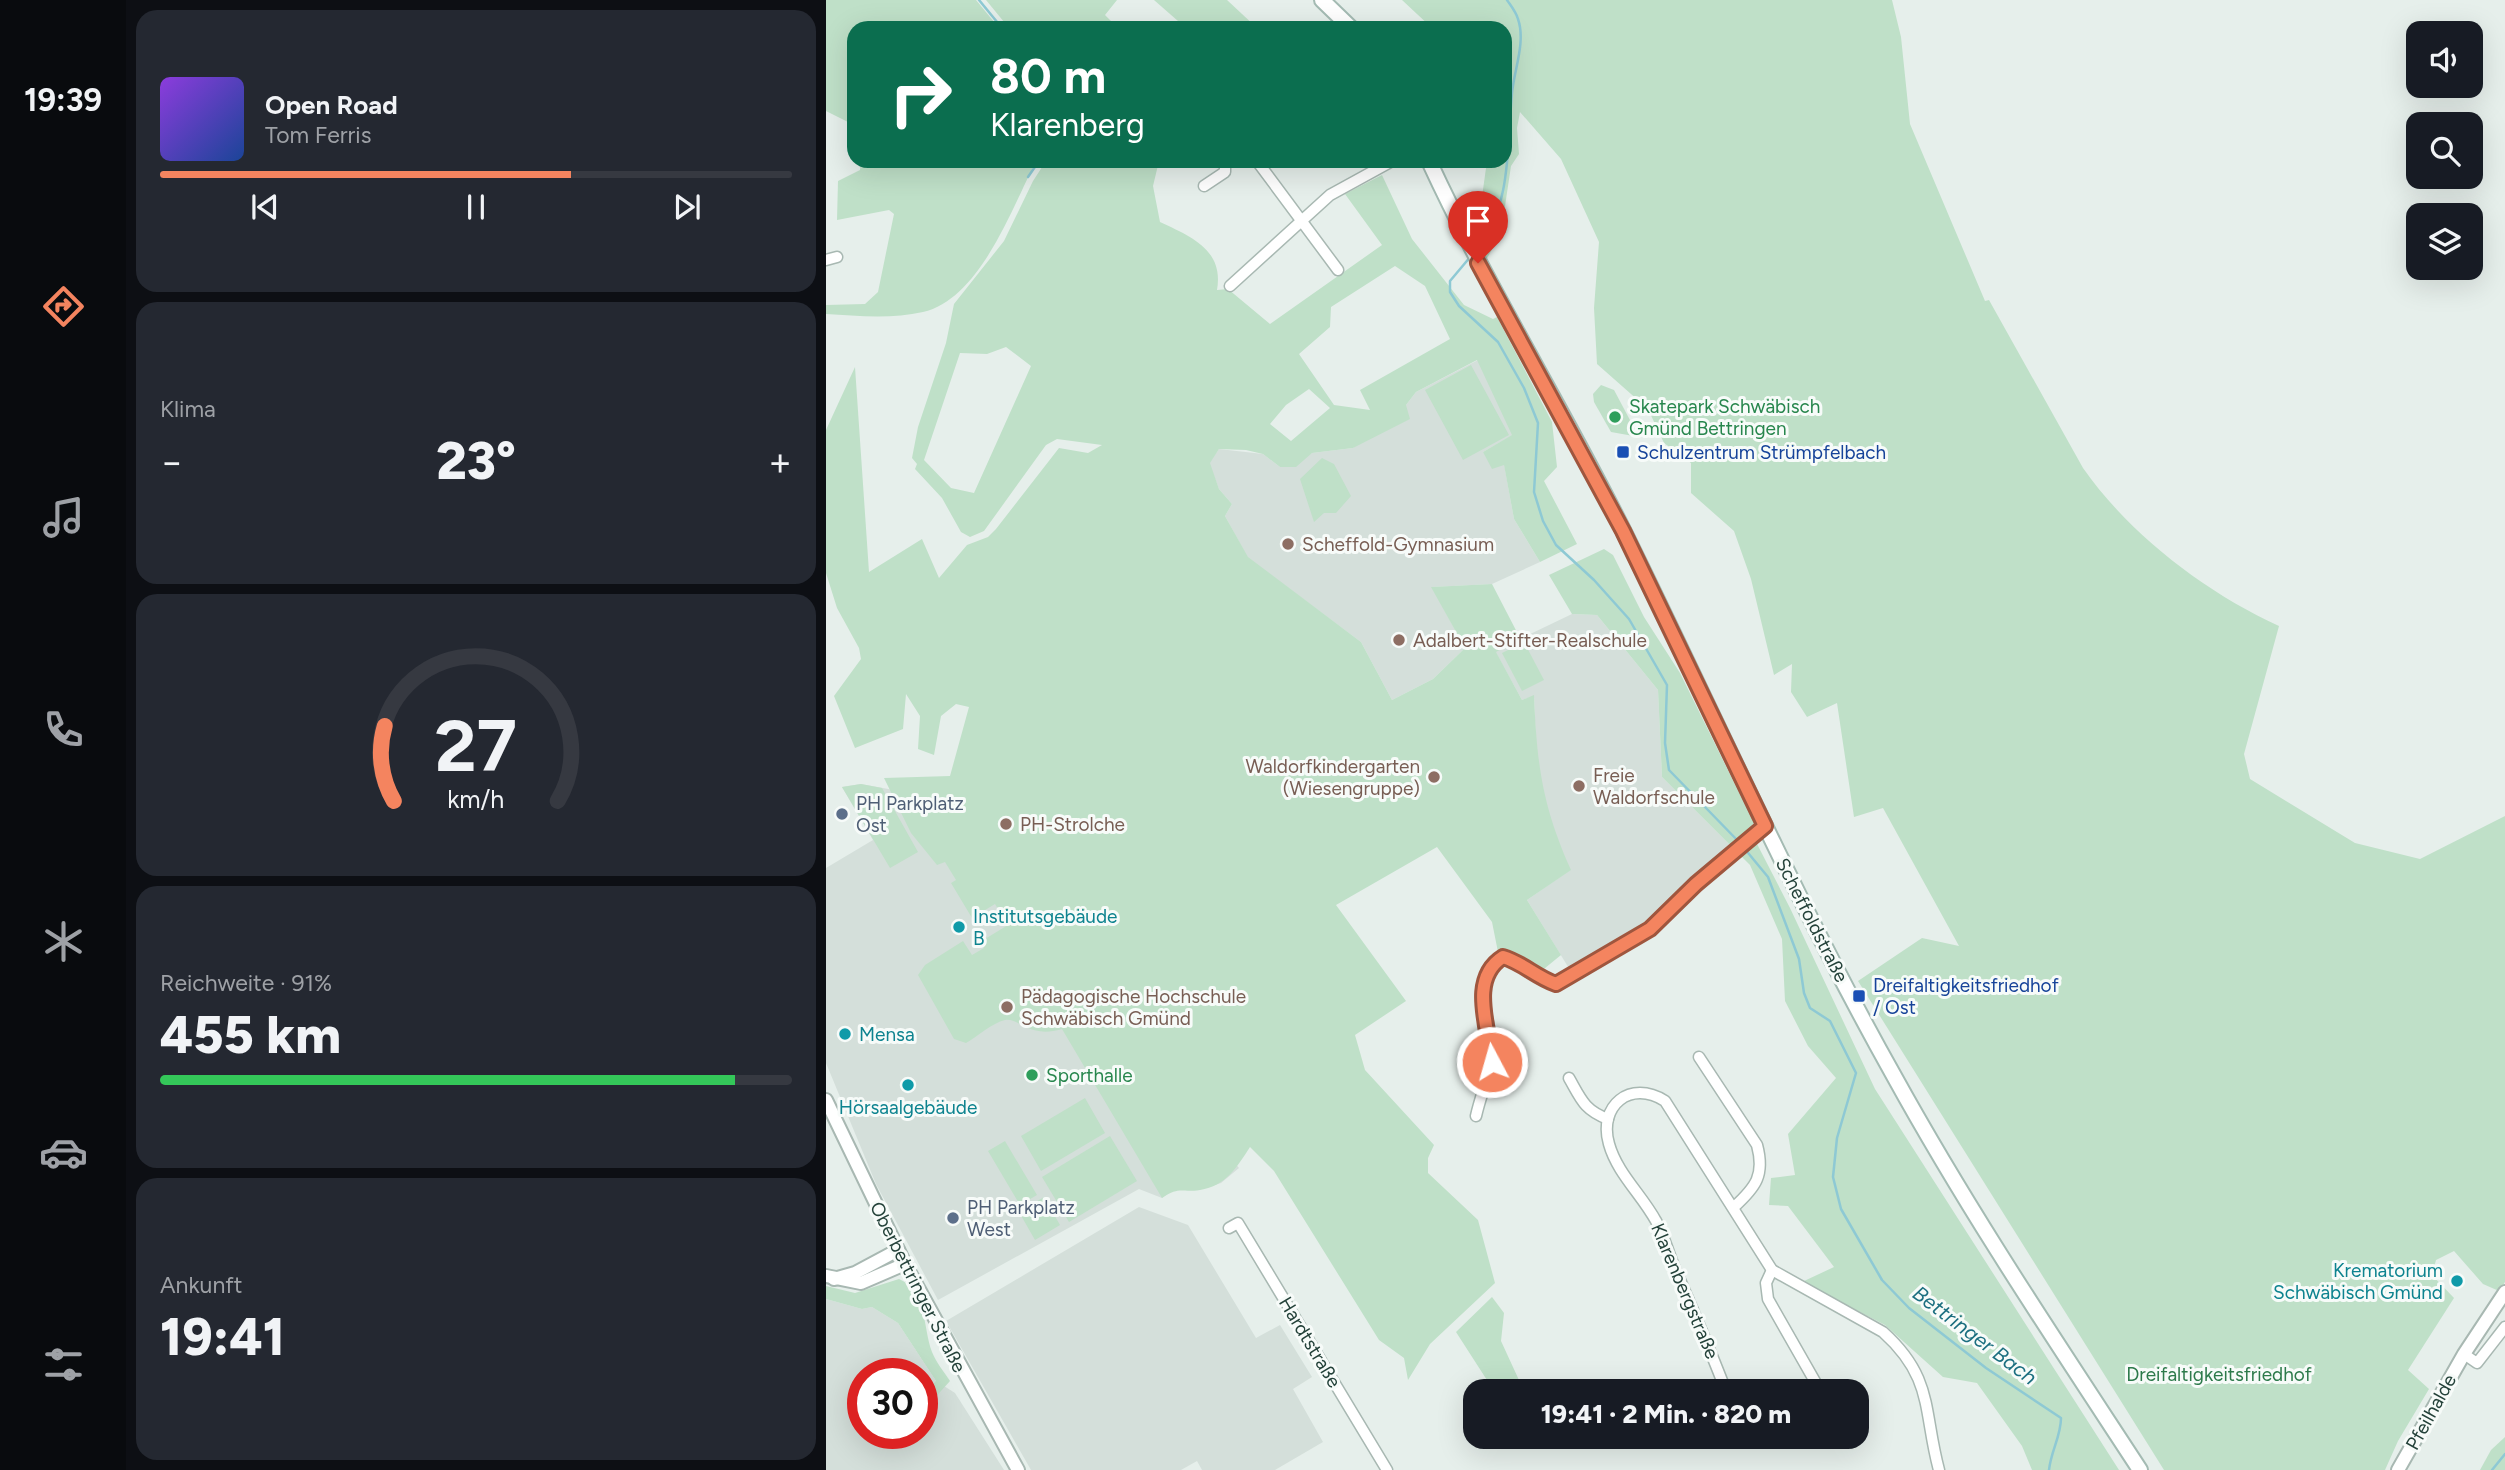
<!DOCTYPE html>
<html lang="de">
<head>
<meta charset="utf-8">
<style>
  body { margin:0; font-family:Figtree,sans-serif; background:#242831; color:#f1f3f6; height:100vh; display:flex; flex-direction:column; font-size:26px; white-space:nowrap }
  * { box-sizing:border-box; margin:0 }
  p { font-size:23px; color:#9ea1a6 }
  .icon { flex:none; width:38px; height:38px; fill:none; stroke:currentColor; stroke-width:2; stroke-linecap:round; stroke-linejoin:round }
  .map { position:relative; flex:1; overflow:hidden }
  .drawer { display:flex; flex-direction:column; gap:10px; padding:10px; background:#0d0f14; width:700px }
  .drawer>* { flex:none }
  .top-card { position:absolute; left:21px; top:21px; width:665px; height:147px; border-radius:21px; box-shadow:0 7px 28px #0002; background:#0b6e4f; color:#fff; overflow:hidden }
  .fabs { position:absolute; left:1580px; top:21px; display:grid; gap:14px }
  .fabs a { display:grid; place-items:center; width:77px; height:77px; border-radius:14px; background:#171b24; box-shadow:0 7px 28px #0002; font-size:35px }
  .speed { position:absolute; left:21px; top:1358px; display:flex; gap:14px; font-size:35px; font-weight:700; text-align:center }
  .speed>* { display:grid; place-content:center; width:91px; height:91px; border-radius:50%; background:#171b24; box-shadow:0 7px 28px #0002; line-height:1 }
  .speed .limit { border:10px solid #d22; background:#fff; color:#111 }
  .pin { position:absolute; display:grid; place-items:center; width:60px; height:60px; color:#fff; margin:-72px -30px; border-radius:50% 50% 50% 0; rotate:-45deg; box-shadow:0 0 7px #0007 }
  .pin .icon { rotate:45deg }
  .me { position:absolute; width:77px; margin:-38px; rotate:354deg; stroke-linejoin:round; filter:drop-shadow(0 0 5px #0008) }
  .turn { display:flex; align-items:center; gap:24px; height:147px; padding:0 28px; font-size:32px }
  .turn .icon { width:91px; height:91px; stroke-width:2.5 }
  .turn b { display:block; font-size:49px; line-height:60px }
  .big { font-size:52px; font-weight:800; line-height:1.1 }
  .drawer .tile { flex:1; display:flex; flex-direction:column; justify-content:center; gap:10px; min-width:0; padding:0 24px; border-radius:21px; background:#242831 }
  .drawer .dial { align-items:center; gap:0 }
  .dial svg { height:182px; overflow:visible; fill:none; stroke:#363941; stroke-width:7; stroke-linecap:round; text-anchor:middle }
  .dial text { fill:#f1f3f6; stroke:none }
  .song { display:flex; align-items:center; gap:21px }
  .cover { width:84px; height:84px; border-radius:10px; background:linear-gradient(135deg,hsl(270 70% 55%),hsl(220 70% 35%)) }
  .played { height:7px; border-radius:4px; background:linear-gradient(90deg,#f4845f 65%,#363941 65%) }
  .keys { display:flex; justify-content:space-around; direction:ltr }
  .heat { display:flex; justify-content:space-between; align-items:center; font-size:38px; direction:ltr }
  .charge { height:10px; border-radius:5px; background:linear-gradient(90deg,#34c759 91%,#363941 0) }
  .trip { position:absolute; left:637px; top:1379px; width:406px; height:70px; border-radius:21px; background:#171b24; box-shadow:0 7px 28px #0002; font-weight:800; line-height:70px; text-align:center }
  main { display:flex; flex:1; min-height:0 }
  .dock { display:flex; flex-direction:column; width:126px; justify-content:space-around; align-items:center; background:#090b0e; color:#9ea1a6 }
  .dock .icon { width:49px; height:49px }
  .dock .active { color:#f4845f }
  .dock b { font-size:32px; color:#f1f3f6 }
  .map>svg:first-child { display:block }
</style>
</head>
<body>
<main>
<nav class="dock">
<b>19:39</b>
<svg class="icon active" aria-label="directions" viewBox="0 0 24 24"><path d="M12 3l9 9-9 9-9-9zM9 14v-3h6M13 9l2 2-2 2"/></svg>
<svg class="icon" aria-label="music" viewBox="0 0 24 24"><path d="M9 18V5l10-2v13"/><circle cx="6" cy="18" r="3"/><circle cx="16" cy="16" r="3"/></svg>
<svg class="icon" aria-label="phone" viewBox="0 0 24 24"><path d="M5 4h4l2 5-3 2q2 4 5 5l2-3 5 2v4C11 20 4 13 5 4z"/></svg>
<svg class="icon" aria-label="climate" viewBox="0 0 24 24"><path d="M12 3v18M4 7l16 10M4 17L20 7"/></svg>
<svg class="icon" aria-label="car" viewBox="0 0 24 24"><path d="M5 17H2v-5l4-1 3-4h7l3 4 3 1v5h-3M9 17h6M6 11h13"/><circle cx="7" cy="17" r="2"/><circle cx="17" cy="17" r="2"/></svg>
<svg class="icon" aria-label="filters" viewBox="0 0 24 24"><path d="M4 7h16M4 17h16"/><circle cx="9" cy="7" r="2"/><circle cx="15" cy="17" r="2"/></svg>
</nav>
<section class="drawer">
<div class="tile">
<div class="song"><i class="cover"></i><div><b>Open Road</b><p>Tom Ferris</p></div></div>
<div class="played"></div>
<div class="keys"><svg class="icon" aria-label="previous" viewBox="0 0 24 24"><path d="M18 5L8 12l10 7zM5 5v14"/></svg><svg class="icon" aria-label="pause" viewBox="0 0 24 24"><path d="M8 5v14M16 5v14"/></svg><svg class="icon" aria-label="next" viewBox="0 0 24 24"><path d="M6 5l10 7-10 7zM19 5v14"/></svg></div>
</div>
<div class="tile"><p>Klima</p>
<div class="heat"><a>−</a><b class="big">23°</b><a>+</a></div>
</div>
<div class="tile dial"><svg viewBox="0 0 100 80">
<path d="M14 69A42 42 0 1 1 86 69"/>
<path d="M14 69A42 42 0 0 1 10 36" stroke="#f4845f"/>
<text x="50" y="56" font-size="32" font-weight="700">27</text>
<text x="50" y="72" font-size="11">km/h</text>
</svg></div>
<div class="tile"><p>Reichweite · 91%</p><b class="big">455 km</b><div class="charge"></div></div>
<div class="tile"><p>Ankunft</p><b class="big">19:41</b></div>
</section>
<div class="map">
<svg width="1679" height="1470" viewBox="0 0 1679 1470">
  <rect width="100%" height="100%" fill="#e6efeb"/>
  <g fill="#d4dfda" fill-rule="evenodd">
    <path d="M652,360L687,435L657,452L678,464L688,519L714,562L666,584L606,587L639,648L607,679L566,700L535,642L422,558L399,516L406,504L393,489L383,463L393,449L437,454L454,467L486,453L527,448L580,405L590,392Z"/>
    <path d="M746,614L771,615L832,690L836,777L906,847L820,928L744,970L701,900L744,870L727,829L711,768L708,696L696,700L669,651Z"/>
    <path d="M35,784L95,795L413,1168L395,1183L373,1190L350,1188L336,1198L313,1189L112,1300L50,1184L0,1063V868L47,840L16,787Z"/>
    <path d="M313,1207L362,1225L430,1338L454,1325L486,1377L467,1389L497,1442L449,1470H376L371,1461L355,1470H205L120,1321Z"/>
    <path d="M0,1299L36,1309L46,1307L72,1323L110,1381L129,1393L178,1470H0ZM37,1374H96V1433H37Z"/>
  </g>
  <g fill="#bfe0c8" fill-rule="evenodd">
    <path d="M0,0H150L173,28H28V125L0,111Z"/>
    <path d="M160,0H291L279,15L292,28H183Z"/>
    <path d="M328,0H401L431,28H360Z"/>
    <path d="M576,0H1066L1075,37L1084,124L1159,301L1163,300L1257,468C1304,535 1379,592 1453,626L1418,754L1424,779L1529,843L1594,859L1679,816V1282L1673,1291L1657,1284L1628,1251L1610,1260L1606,1275L1628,1298L1582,1370L1603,1389L1572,1441L1559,1470H1338L1032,981L1096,938L1133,946L1057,808L1028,817L1011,703L981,717L965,692L966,664L948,675L925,579L908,531L865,493V463L838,443L822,409L771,364L768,308L773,242L735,159L694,112L691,128L693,154L685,166L675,233L659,262L643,229L653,218L661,161H679V28H606Z"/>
    <path d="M35,161H210C186,208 154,299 97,312C67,319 31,316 0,314V305L39,304L52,292L68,214L63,210L11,220L12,181L34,170Z"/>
    <path d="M220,161H333L327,186L334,222C366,237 398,250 391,290L402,289L444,324L556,245L519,194L556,175L586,239L638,305L667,319L671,317L726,422L731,467L718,481L751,544L714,562L688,519L678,465L666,469L657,452L686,435L651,360L590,392L580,405L584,419L527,448L486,453L470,467H454L437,454L420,450L393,449L384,463L393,489L406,504L399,516L422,557L535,642L566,700L607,679L639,648L605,587L666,584L694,638L670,652L696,700L708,695C711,765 716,805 745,870L701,900L735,955L713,973L696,959L672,952L666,922L611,847L510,905L580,1001L529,1035L539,1070L608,1145L602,1158V1173L652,1220L669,1283L604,1344L582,1380L578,1358L553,1340L448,1171L424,1147C411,1167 400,1186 374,1190C355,1193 354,1186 336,1198L236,1029C202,1039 193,1017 179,1020C166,1023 152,1036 140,1043L128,1039L92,975L99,965L137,941L146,955L158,948L154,942L182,925L169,904L146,918L125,883L130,880L119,862L111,865L85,833L58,778L124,776L143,707L130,704L115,716L108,755L92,749L94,716L80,694L77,729L29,748L8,696L35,659L33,648L11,608L0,573V430L29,367L43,572L96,539L113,578L141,545L162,537L170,529L233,448L262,453L276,445L231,439L220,445L158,531L144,537L135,532L116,498L89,469L91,464L86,458L92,427L120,343L128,304L178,241L207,181ZM569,266L599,286L624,339L534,390L544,410L508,405L473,354L504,327L505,307ZM180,347L205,366L148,493L125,488L98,460L134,353L161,354ZM483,389L504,408L465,441L444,424L460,405Z"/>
    <path d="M645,365L683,435L637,460L599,390Z"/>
    <path d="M775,385L788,390L813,437L785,432L768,402L767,394Z"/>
    <path d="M496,458L508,464L525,496L510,513H498L488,522L474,479Z"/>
    <path d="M778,549L787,555L818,617L854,673L928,823L920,833L930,842L964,908L1049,1089L1293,1470H1206L1196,1446L1151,1383L1117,1377L1059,1325L976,1282L1008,1267L962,1206L943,1205L945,1178L969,1175L962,1134L1010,1078L982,1046L959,1001L956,939L924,865L836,777L832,690L771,615L746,614L723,575Z"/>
    <path d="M698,642L718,680L696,691L676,653Z"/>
    <path d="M35,784L56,788L92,852L64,868L16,787Z"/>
    <path d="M259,1098L279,1133L215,1171L195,1136Z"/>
    <path d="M284,1136L311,1181L243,1222L216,1177Z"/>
    <path d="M179,1141L211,1195L194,1205L162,1151Z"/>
    <path d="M218,1197L234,1225L209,1240L193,1212Z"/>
    <path d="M73,1279C101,1291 97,1328 106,1352C110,1362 118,1372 124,1381L96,1412V1396L110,1381L72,1323L46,1307L36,1309L0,1299V1286L29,1293Z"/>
    <path d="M666,1297L678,1313L675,1341L698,1391H668L630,1332Z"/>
    <path d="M1679,1437V1470H1654L1665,1450Z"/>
  </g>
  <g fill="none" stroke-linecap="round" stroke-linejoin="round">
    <g stroke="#8ec9d4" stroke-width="2.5">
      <path d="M153,0L176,28"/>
      <path d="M202,177L213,161"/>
      <path d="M651,249C686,207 681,144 686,93C688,70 700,42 692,19C690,12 685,6 681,0"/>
      <path d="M645,256L624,281V292L633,306L672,342L698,388L712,423L708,492L717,521L730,545L768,580L803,619L841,685L839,743L843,770L914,843"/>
      <path d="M918,848L942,877L973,959L978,993L984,1008L1004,1021L1030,1073L1011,1138L1007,1177L1015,1209L1056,1280L1083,1308L1160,1368L1235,1418C1235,1436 1225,1451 1223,1470"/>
      <path d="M1666,1470L1679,1454"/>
    </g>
    <g stroke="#a8b8b2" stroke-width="13">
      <g id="minor">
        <path d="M431,161L512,270"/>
        <path d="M378,186L399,172V161"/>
        <path d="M0,260L11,257"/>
        <path d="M404,286L504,195L566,161"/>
        <path d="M873,1057L931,1145C939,1175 930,1187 908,1207"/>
        <path d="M743,1078C755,1099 758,1110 782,1119"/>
        <path d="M650,1116C654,1098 661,1081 665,1063C673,1027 636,983 677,957C697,963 710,977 730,984L824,929L870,884L939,826"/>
        <path d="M403,1228L412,1223L561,1470"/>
        <path d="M946,1270L940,1283L942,1299L991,1385"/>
        <path d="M1638,1354L1651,1363L1679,1327"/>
        <path d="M900,1391C884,1349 866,1308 848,1266C842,1252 838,1235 830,1221C816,1195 791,1173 783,1144C772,1106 804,1079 839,1101L946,1270L1057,1332C1108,1378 1097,1411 1113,1470"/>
      </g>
    </g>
    <g stroke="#a8b8b2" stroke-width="16">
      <g id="tertiary">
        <path d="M0,1100L79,1264L192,1470"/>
        <path d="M0,1276L35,1283L79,1264"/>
        <path d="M8,1279L29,1273L72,1250"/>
        <path d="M1572,1470L1638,1354L1679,1292"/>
      </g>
    </g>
    <g stroke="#a4bbb3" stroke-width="18">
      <g id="secondary">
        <path d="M496,0L525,28"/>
        <path d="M603,161C662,289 736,407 798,532C888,714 969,900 1068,1076C1143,1212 1229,1340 1314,1470"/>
      </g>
    </g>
    <use href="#minor" stroke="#fff" stroke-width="10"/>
    <use href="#tertiary" stroke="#fff" stroke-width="12"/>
    <use href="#secondary" stroke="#fff" stroke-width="14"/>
  </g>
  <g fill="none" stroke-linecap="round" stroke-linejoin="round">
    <g stroke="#9f563e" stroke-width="18">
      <path id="route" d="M652,263L797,531L939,826L870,884L824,929L730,984C710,977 697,963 677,957C642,979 663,1028 666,1062"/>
    </g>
    <use href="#route" stroke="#f4845f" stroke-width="12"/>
  </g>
  <g fill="#2e9e5b" stroke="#f7fbf9" stroke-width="2.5">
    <circle cx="789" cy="417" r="7"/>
    <circle cx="206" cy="1075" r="7"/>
  </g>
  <g fill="#1a4fb4" stroke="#f7fbf9" stroke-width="2.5">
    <rect x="790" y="445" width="14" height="14" rx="3.5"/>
    <rect x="1026" y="989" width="14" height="14" rx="3.5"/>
  </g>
  <g fill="#8d6e63" stroke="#f7fbf9" stroke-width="2.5">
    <circle cx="462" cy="544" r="7"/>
    <circle cx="573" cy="640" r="7"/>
    <circle cx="608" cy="777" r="7"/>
    <circle cx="753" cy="786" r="7"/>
    <circle cx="180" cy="824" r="7"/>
    <circle cx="181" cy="1007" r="7"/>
  </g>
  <g fill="#5c6f8a" stroke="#f7fbf9" stroke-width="2.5">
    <circle cx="16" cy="814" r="7"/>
    <circle cx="127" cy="1218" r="7"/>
  </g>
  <g fill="#0f9aa8" stroke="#f7fbf9" stroke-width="2.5">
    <circle cx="133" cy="927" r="7"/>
    <circle cx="19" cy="1034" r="7"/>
    <circle cx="82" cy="1085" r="7"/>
    <circle cx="1631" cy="1281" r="7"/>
  </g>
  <g text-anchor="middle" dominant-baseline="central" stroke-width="6" stroke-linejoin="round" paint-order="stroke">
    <g font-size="19" fill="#27864d" stroke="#f7fbf9" text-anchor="start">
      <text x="803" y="406">Skatepark Schwäbisch<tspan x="803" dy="22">Gmünd Bettringen</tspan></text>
      <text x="220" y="1075">Sporthalle</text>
    </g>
    <g font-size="19" fill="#164399" stroke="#f7fbf9" text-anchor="start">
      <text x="811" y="452">Schulzentrum Strümpfelbach</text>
      <text x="1047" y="985">Dreifaltigkeitsfriedhof<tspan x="1047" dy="22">/ Ost</tspan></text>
    </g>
    <g font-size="19" fill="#785e54" stroke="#f7fbf9" text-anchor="start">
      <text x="476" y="544">Scheffold-Gymnasium</text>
      <text x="587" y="640">Adalbert-Stifter-Realschule</text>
      <text x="594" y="766" text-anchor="end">Waldorfkindergarten<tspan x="594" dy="22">(Wiesengruppe)</tspan></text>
      <text x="767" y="775">Freie<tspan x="767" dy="22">Waldorfschule</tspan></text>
      <text x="194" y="824">PH-Strolche</text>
      <text x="195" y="996">Pädagogische Hochschule<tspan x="195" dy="22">Schwäbisch Gmünd</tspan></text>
    </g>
    <g font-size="19" fill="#4e5e75" stroke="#f7fbf9" text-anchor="start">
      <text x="30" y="803">PH Parkplatz<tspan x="30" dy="22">Ost</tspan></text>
      <text x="141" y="1207">PH Parkplatz<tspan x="141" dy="22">West</tspan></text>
    </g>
    <g font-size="19" fill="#0d838f" stroke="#f7fbf9" text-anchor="start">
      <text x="147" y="916">Institutsgebäude<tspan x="147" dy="22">B</tspan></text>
      <text x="33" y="1034">Mensa</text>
      <text x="82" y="1107" text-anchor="middle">Hörsaalgebäude</text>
      <text x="1617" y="1270" text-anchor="end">Krematorium<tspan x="1617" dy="22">Schwäbisch Gmünd</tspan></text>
    </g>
    <g font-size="19" fill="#24423a" stroke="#f7fbf9">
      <text transform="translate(986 920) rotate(63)">Scheffoldstraße</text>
      <text transform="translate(92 1287) rotate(63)">Oberbettringer Straße</text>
      <text transform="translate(859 1291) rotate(67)">Klarenbergstraße</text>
      <text transform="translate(484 1342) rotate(59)">Hardtstraße</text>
      <text transform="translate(1605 1412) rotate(-61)">Pfeilhalde</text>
    </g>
    <g font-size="19" fill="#2d7a4b" stroke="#f7fbf9">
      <text x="1393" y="1374">Dreifaltigkeitsfriedhof</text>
    </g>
    <g font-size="21" font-style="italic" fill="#1c6f80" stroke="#f7fbf9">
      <text transform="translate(1149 1335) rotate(37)">Bettringer Bach</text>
    </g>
  </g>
</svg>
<div class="fabs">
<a><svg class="icon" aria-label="sound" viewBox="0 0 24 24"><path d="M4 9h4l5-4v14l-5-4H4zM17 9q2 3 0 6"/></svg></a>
<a><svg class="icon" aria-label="search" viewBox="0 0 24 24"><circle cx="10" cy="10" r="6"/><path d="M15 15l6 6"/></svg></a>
<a><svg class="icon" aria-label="layers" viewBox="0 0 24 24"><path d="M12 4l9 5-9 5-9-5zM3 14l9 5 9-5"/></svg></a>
</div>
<div class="speed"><div class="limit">30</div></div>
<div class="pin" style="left:652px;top:263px;background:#d93025"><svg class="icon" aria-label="arrive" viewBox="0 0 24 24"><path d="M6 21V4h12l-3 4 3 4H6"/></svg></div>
<svg class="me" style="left:666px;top:1062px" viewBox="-20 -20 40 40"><circle r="17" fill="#f4845f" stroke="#fff" stroke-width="3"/><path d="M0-11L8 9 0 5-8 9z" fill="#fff"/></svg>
<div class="trip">19:41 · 2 Min. · 820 m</div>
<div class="top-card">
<div class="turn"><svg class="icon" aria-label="right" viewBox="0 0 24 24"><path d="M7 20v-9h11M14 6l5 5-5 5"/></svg><div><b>80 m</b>Klarenberg</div></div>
</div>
</div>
</main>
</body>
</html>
